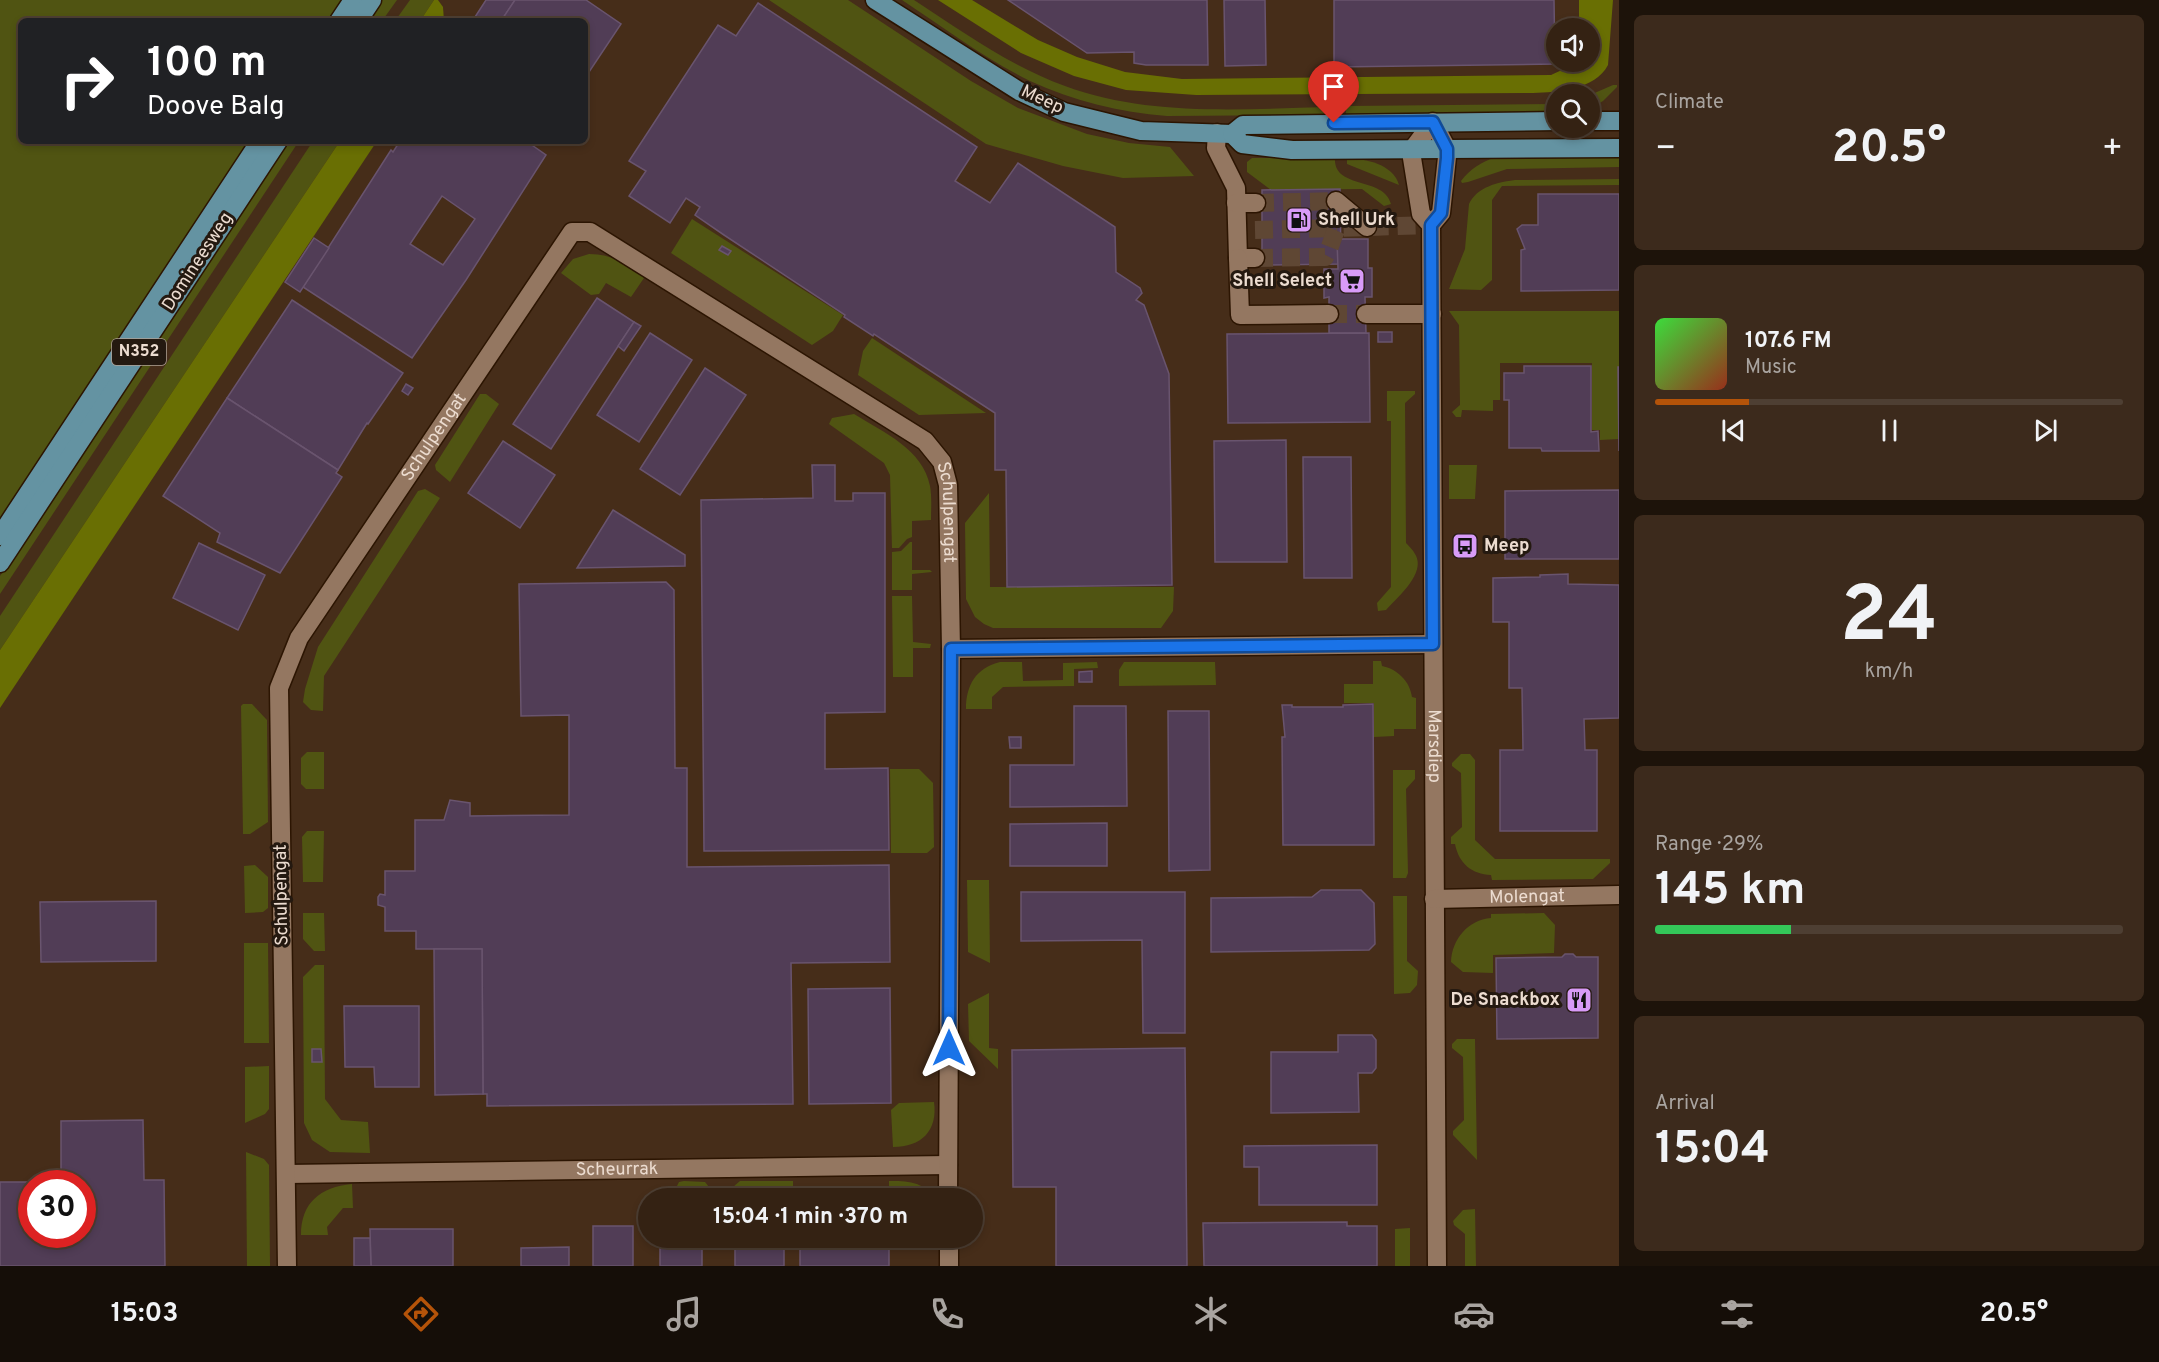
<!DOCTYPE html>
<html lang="en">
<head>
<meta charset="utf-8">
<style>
  body { margin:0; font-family:Overpass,sans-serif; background:#3c2a1c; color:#f1f3f6; height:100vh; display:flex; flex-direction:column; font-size:22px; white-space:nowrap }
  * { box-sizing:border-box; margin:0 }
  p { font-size:20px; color:#a9a4a0 }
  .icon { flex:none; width:33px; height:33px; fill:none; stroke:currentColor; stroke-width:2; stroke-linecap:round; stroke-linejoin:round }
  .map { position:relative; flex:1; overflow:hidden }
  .sheet { display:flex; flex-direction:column; gap:15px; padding:15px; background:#1d130a; width:540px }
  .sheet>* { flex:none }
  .banner { position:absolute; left:18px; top:18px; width:570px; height:126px; border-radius:9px; box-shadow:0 3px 9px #0003,0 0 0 2px #4e3f33; background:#202124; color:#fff; overflow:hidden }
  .tools { position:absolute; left:1546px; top:18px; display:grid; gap:12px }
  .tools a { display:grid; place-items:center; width:54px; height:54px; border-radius:50%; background:#342213; box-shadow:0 3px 9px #0003,0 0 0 2px #4e3f33; font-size:30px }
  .speed { position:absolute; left:18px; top:1170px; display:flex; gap:12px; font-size:30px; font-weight:700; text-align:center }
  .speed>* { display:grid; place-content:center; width:78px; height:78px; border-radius:50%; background:#342213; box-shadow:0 3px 9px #0003,0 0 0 2px #4e3f33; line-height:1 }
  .speed .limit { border:9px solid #d22; background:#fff; color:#111 }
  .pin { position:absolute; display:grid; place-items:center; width:51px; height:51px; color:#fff; margin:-62px -26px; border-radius:50% 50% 50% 0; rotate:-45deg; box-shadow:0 0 6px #0007 }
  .pin .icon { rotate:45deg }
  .me { position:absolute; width:66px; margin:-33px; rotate:0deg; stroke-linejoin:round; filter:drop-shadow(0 0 4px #0008) }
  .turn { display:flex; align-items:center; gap:21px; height:126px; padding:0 30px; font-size:27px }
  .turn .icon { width:78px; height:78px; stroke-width:2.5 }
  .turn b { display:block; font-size:42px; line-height:51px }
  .big { font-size:45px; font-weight:700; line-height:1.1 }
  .sheet .tile { flex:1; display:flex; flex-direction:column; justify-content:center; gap:9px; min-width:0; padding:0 21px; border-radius:9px; background:#3c2a1c }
  .sheet .dial { align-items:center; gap:0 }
  .dial b { font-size:78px; line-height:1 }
  .song { display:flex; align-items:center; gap:18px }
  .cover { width:72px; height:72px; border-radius:9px; background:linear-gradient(135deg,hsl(120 70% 55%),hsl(10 70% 35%)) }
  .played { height:6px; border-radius:3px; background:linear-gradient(90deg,#b45309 20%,#4e3f33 20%) }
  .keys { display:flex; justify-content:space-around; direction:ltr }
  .heat { display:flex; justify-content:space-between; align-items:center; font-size:33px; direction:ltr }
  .charge { height:9px; border-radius:4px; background:linear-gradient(90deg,#34c759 29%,#4e3f33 0) }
  .trip { position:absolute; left:638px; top:1188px; width:345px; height:60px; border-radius:30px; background:#342213; box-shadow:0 3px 9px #0003,0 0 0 2px #4e3f33; font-weight:700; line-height:60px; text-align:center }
  .menu { display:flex; height:96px; justify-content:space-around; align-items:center; background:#150e08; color:#a9a4a0 }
  .menu .icon { width:42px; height:42px }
  .menu .selected { color:#b45309 }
  .menu b { font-size:27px; color:#f1f3f6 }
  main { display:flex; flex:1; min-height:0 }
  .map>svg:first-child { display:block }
</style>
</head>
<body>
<main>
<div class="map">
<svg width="1619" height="1266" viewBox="0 0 1619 1266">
  <rect width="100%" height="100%" fill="#462d19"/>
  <g fill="#505412">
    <path d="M0,0H345L332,21H21V141H252L0,524Z"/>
    <path d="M380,0H397L382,21H366Z"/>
    <path d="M410,0H434L420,21H395Z"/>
    <path d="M769,0H848L971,81L1018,108L1087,134L1129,143L1170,147L1194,176L1123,178L1063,166L986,144Z"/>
    <path d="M902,0H914C963,32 1010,66 1065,86C1149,117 1242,109 1329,107L1333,109L1334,115L1167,116C1119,112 1073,101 1030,81C985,59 943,27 902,0Z"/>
    <path d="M1613,85H1617V87L1603,101L1590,109V95Z"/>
    <path d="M1557,104V113L1346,115V109L1349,106Z"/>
    <path d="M287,141H299L0,594V576Z"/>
    <path d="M313,141H340L0,650V616Z"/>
    <path d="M1619,155V167L1507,169L1468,182L1462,183L1461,181C1470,169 1481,162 1496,157Z"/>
    <path d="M1252,158H1335C1333,190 1384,176 1391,204L1384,206L1362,189L1271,190L1247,172V162Z"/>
    <path d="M1347,158C1366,159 1393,164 1399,185L1347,164Z"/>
    <path d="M1619,179V185L1502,186L1492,200V280L1481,290L1449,289L1465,249L1469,204C1477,187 1498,182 1515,180Z"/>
    <path d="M692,219L843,315L833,331L812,345L671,253Z"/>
    <path d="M589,254C611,254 625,263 643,275L644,278L631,297L606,283L599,294L591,295L561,273L573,259Z"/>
    <path d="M1449,311H1619V439L1600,440V430H1592V363H1500V400H1493V411L1462,410L1461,417H1456L1452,412L1460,405L1459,325Z"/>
    <path d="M872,338L986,413L919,415L858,375L863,351Z"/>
    <path d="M1387,391H1415V394L1405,403L1406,543C1409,546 1413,550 1415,554C1427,573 1397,598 1386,610L1378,611L1377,603L1391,587V421H1387Z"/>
    <path d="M480,394H486L499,404L450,482L436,470L435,465Z"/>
    <path d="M854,414C883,432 923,449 930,486C932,497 931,509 931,520L912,521V537L907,539L899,548H892L890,475L884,463L829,424L832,418Z"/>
    <path d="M1449,465H1477L1475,499H1449Z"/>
    <path d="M425,489L440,498L324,676L323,711L311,710L303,702L305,689L318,647L418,491Z"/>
    <path d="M989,493L990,587H1174L1173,611L1161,628H993L984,624L975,617L966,599L965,523Z"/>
    <path d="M910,542H912V570H930L932,572L912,574V590H892V552L901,551Z"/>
    <path d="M892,596H912L913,642L931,644L930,648H913V677H893Z"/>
    <path d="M1373,661H1381L1382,666C1397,669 1410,681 1412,697L1416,698V729H1394V736L1374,737V703H1344V684H1373Z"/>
    <path d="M1000,662H1022L1023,681L1063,680V663L1097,662L1098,668L1074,669V686L1003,687L992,697V709H966C966,685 976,668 1000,662Z"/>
    <path d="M1124,662H1215L1216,685L1119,686V670Z"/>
    <path d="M243,704H252L267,720L268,822L250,834H243L241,706Z"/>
    <path d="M307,752H324V789H306L301,784V758Z"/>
    <path d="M1461,754H1470L1475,760V840L1495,859H1610V863L1593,879L1492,880L1491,875C1472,874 1459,864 1455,844H1451V837L1462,827L1461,773L1452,766V763Z"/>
    <path d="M890,769H919L933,783L934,847L927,853H891Z"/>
    <path d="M1393,770H1415V779L1406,789L1408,873L1406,878H1393Z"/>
    <path d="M307,831H324L323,882H303L302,837Z"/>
    <path d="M255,865L268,877V908L263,912L245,913L244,866Z"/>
    <path d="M967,880H989L990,963L968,952Z"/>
    <path d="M1393,896H1407V961L1418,971L1417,985L1410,993L1394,994Z"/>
    <path d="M303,913H324L325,951H314L303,939Z"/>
    <path d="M1544,913L1555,925L1554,953L1493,955V973L1463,972L1451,962C1452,939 1468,920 1491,918V914Z"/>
    <path d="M244,943H268L269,1043H244Z"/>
    <path d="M315,965H324L325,1099L341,1120L368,1122L370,1153L330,1152L312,1140L304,1123L303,977Z"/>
    <path d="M989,993V1048L998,1049V1069L969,1041L968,1004Z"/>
    <path d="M1457,1039H1475L1477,1160L1453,1135V1131L1464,1120L1463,1057L1452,1048V1044Z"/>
    <path d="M269,1066V1109L265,1114L245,1123V1067Z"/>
    <path d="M934,1102C938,1131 921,1147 893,1147L891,1110L899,1103Z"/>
    <path d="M246,1152L264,1159L269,1165L270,1266H247Z"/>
    <path d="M684,1181L705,1182L709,1187V1198H681L677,1186L679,1182Z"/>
    <path d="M740,1181H793V1198H734L733,1187Z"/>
    <path d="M889,1181C906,1181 924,1181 933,1198H889Z"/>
    <path d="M352,1184L353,1208H343L327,1227L328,1235H301C301,1203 320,1187 352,1184Z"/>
    <path d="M1475,1209L1476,1266H1465V1234L1454,1225L1453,1221L1463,1210Z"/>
    <path d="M1410,1228V1266H1395V1229Z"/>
    <path d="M913,1238H936V1248H914Z"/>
  </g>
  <g fill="#696f03">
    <path d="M434,0H438L443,7L444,21H420Z"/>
    <path d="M938,0H972L1038,40L1077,57L1125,72L1182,79L1551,75L1579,62H1590V28H1579V0H1613L1608,65C1595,90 1558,92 1533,93L1196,95L1126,90L1074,76L1021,53Z"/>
    <path d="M340,141H377L0,708V650Z"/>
  </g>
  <g fill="#513d56" stroke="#69546e" stroke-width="1.5" fill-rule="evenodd">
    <path d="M486,0H515L501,21H482L475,17Z"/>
    <path d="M515,0H586L621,24L585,78V21H501Z"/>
    <path d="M1008,0H1207L1208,65H1146L1134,63V52L1087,53Z"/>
    <path d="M1224,0H1265L1266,65L1225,66Z"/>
    <path d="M1334,0H1554L1555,64L1334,67Z"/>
    <path d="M758,3L977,147L955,181L990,203L1018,163L1115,227L1116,272L1140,288L1142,293L1136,300L1144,305L1169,374L1172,585L1007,587L1006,470H995V413L874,334L873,336L844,317L845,315L724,235L695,215L700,207L686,198L670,223L629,196L646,171L629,161L718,25L736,36Z"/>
    <path d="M400,141H526L546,155L466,280L412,358L303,287L391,150L393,152ZM442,196L475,219L443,265L410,244Z"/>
    <path d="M1340,189L1341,264L1262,265V190Z"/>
    <path d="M1538,194H1619V290L1521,291V250L1525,249L1517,229L1522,225H1538Z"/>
    <path d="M314,238L329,248L300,292L285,282Z"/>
    <path d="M1337,239H1368V268H1372V297H1365L1366,333H1329V297L1324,298V269H1338Z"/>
    <path d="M722,246L731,251L728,255L719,250Z"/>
    <path d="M597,298L634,322L551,449L513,424Z"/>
    <path d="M292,300L403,373L368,424L367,423L338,470L227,398Z"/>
    <path d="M634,322L641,326L624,351L618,346Z"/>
    <rect x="1378" y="332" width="14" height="10"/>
    <path d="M650,333L692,360L639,442L597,415Z"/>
    <path d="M1369,333L1370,422L1228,423L1227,334Z"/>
    <path d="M1524,366H1591V432L1598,431L1599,451H1542L1541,448H1509V400H1504V373H1524Z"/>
    <path d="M1618,367H1619V451Z"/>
    <path d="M705,368L746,395L680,495L640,469Z"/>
    <path d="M406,384L413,388L408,395L402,391Z"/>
    <path d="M227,398L338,470L336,473L342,477L280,573L217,542L220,533L163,496Z"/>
    <path d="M1286,440L1287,562H1215L1214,441Z"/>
    <path d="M503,441L555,475L520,528L468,493Z"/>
    <path d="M1303,457H1351L1352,578H1304Z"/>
    <path d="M812,465H835V501H853V493H885V712L825,713V769L888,768L889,850L704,851L701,500L813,498Z"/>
    <path d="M1619,490V559H1505V491Z"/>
    <path d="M613,510L685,555V566L577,568Z"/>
    <path d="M199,543L265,575L238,630L173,598Z"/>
    <path d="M1568,574V584L1619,585V718L1584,719L1585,750H1597V831H1500V750H1523L1522,688H1509V622H1493V578L1540,577V575Z"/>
    <path d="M666,582L674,590L675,768H687V867L889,865L890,962L791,963L793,1104L487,1106V1094H483L482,949H416V931H385V907L378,905V897L380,894L385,895V871H415V820H444L450,800L470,803V816L569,815V715L521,716L519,584Z"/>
    <path d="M1092,671V682H1079V672Z"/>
    <path d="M1373,704L1374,845H1283L1282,737H1285L1282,705H1292V707H1343V705Z"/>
    <path d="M1074,706H1126L1127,806L1010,807V765H1074Z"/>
    <path d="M1168,711H1209L1210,870L1169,871Z"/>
    <path d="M1009,737H1021V748H1010Z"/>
    <path d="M1107,823V866H1010V824Z"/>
    <path d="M1321,890H1361L1374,903L1375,944L1369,950L1211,952V898L1312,897Z"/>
    <path d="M1021,892H1185V1033H1143L1142,940L1021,941Z"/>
    <path d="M156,901V961L41,962L40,902Z"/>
    <path d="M434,949H482L483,1094L435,1095Z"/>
    <path d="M1565,954H1573L1576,957H1598V1038L1497,1039L1496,958L1562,957Z"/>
    <path d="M890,988L891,1103L809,1104L808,989Z"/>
    <path d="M344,1006H419V1087H375L374,1067H345Z"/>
    <path d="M1338,1035H1372L1376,1040V1068L1372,1073H1358L1359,1112L1271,1113V1052H1338Z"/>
    <path d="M1185,1048L1187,1266H1056V1187H1013L1012,1050Z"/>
    <path d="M312,1049H321L322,1062H312Z"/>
    <path d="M143,1120L144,1180H164L165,1266H0V1182H61V1121ZM32,1184H82V1234H32Z"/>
    <path d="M1377,1145V1205H1259V1167H1244V1146Z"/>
    <path d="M1347,1222V1226H1377V1266H1204L1203,1223Z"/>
    <rect x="593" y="1226" width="40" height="40"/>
    <path d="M370,1229H453V1266H371Z"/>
    <path d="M354,1238H370L371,1266H354Z"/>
    <rect x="660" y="1238" width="42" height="28"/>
    <rect x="735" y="1238" width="49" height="28"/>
    <rect x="800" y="1238" width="89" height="28"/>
    <path d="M569,1247V1266H521V1248Z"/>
  </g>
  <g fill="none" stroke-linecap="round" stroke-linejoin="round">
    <g stroke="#5f4734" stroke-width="18" stroke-dasharray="18 9" stroke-linecap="butt">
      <path d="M1256,203L1336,201"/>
      <path d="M1255,230L1337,228"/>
      <path d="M1255,258L1325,257C1331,247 1332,238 1337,228L1431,225"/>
      <path d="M1329,314H1366"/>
    </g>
    <g stroke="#2c1502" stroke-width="21">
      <g id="minor">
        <path d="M1217,133L1216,148L1236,188L1238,258H1255"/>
        <path d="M1336,201L1367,227"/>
        <path d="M1236,203H1256"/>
        <path id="s1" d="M1431,225L1441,213L1447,157V149L1433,122L1412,150V158L1421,214L1431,225L1437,1266"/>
        <path d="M1238,258L1240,315L1329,314"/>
        <path d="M1366,314H1432"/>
        <path d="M951,649L1433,644"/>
        <path id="s2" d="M1434,899L1619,895"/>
        <path id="s3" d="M287,1174L948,1165"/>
        <path d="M949,1238V1266"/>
        <path id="s4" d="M287,1266L279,688L299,638L572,232H590L925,441L942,462L948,485L951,649L948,1198"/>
      </g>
    </g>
    <g stroke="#2c1502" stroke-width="21">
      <g id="major">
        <path d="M875,0L1019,91L1064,112L1141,131L1232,134L1243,125L1557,121"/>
        <path d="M339,21L353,0"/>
        <path d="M358,21L372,0"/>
        <path d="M1590,121H1619"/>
        <path d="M1232,134L1242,144L1292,150L1619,148"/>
        <path d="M0,536L260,141"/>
        <path d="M0,563L278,141"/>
      </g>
    </g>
    <use href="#minor" stroke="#947761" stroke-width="18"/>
    <use href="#major" stroke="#6493a2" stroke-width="18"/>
  </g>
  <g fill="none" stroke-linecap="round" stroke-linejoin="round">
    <g stroke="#114b97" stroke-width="15">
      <path id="route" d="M949,1048L951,649L1433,644L1431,225L1441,213L1447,158V149L1433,122L1334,123"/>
    </g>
    <use href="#route" stroke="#1a73e8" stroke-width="10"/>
  </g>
  <defs>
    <g id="fuel-square" transform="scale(1.35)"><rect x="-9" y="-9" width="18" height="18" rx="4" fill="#d89bf8" stroke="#241910"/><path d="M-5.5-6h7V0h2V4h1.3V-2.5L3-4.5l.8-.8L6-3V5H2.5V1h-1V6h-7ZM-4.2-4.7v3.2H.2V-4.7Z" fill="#111"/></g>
    <g id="supermarket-square" transform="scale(1.35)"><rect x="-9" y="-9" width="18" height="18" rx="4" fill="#d89bf8" stroke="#241910"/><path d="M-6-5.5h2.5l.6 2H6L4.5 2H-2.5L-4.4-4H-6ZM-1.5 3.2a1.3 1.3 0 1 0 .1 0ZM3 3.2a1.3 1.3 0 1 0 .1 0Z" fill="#111"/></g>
    <g id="bus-square" transform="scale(1.35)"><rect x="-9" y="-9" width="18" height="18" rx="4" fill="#d89bf8" stroke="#241910"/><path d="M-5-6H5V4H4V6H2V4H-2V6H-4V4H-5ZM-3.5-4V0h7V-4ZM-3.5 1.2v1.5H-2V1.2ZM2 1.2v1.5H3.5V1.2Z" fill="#111"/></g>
    <g id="restaurant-square" transform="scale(1.35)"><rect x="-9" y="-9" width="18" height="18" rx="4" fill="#d89bf8" stroke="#241910"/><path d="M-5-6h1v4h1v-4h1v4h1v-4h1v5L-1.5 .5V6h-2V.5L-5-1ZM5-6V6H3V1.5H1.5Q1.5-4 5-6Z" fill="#111"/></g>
  </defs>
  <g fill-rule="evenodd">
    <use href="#fuel-square" x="1299" y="220"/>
    <use href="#supermarket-square" x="1352" y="281"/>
    <use href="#bus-square" x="1465" y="546"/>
    <use href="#restaurant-square" x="1579" y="1000"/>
  </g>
  <g text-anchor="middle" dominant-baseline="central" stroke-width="6" stroke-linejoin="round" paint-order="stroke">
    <rect fill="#241910" stroke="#b0a296" stroke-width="1.5" x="112" y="339" width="54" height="26" rx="4.5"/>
    <g font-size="16" font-weight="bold" fill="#ecdcd0">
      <text x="139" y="352">N352</text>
    </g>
    <g font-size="18" fill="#ecdcd0" stroke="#241910">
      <text transform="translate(1042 100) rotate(25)">Meep</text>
      <text transform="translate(198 262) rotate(-57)">Domineesweg</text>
      <text stroke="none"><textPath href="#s4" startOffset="874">Schulpengat</textPath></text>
      <text stroke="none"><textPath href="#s4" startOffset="1612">Schulpengat</textPath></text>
      <text stroke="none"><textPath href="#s1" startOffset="746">Marsdiep</textPath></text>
      <text transform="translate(282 895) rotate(-91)">Schulpengat</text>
      <text stroke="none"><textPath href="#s2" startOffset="93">Molengat</textPath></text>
      <text stroke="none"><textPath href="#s3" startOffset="330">Scheurrak</textPath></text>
    </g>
    <g font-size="18" font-weight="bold" fill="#ecdcd0" stroke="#241910" text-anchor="start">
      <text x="1318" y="220">Shell Urk</text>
      <text x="1332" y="281" text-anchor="end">Shell Select</text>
      <text x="1484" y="546">Meep</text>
      <text x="1560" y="1000" text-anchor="end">De Snackbox</text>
    </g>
  </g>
</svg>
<div class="tools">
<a><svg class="icon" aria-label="sound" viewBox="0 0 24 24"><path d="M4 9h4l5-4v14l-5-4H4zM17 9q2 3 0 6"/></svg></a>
<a><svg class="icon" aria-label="search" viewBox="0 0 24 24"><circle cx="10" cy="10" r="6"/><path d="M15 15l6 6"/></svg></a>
</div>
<div class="speed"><div class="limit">30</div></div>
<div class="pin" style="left:1334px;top:123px;background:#d93025"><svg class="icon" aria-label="arrive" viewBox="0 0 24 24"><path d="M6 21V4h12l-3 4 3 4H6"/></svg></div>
<svg class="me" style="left:949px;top:1048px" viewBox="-20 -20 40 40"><path d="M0-17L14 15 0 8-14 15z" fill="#1a73e8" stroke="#fff" stroke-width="4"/></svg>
<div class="trip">15:04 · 1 min · 370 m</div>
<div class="banner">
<div class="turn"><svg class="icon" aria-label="right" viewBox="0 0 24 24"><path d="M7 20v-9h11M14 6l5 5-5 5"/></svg><div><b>100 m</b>Doove Balg</div></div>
</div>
</div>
<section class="sheet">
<div class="tile"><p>Climate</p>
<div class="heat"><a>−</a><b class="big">20.5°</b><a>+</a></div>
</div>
<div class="tile">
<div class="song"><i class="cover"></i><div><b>107.6 FM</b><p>Music</p></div></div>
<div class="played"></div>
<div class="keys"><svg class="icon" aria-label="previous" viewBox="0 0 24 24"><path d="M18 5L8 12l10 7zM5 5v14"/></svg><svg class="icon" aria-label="pause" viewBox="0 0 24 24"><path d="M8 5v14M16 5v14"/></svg><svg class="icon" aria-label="next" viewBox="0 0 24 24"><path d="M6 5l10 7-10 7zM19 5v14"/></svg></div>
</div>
<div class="tile dial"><b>24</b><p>km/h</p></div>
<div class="tile"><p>Range · 29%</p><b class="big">145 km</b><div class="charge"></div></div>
<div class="tile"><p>Arrival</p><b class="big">15:04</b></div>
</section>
</main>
<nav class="menu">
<b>15:03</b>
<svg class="icon selected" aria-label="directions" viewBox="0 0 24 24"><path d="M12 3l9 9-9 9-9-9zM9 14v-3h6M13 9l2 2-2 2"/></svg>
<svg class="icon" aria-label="music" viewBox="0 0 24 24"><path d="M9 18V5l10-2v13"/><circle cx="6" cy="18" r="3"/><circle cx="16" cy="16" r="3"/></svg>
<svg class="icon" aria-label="phone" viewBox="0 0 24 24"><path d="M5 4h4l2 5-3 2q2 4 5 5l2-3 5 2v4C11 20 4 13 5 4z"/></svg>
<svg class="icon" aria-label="climate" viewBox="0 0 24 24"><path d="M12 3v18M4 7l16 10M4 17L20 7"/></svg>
<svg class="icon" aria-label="car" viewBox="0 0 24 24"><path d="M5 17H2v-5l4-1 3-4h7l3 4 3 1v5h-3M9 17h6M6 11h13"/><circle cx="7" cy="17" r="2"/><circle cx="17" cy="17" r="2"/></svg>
<svg class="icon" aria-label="filters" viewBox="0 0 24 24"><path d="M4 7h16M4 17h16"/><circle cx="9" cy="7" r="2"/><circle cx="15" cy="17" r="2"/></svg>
<b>20.5°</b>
</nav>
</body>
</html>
